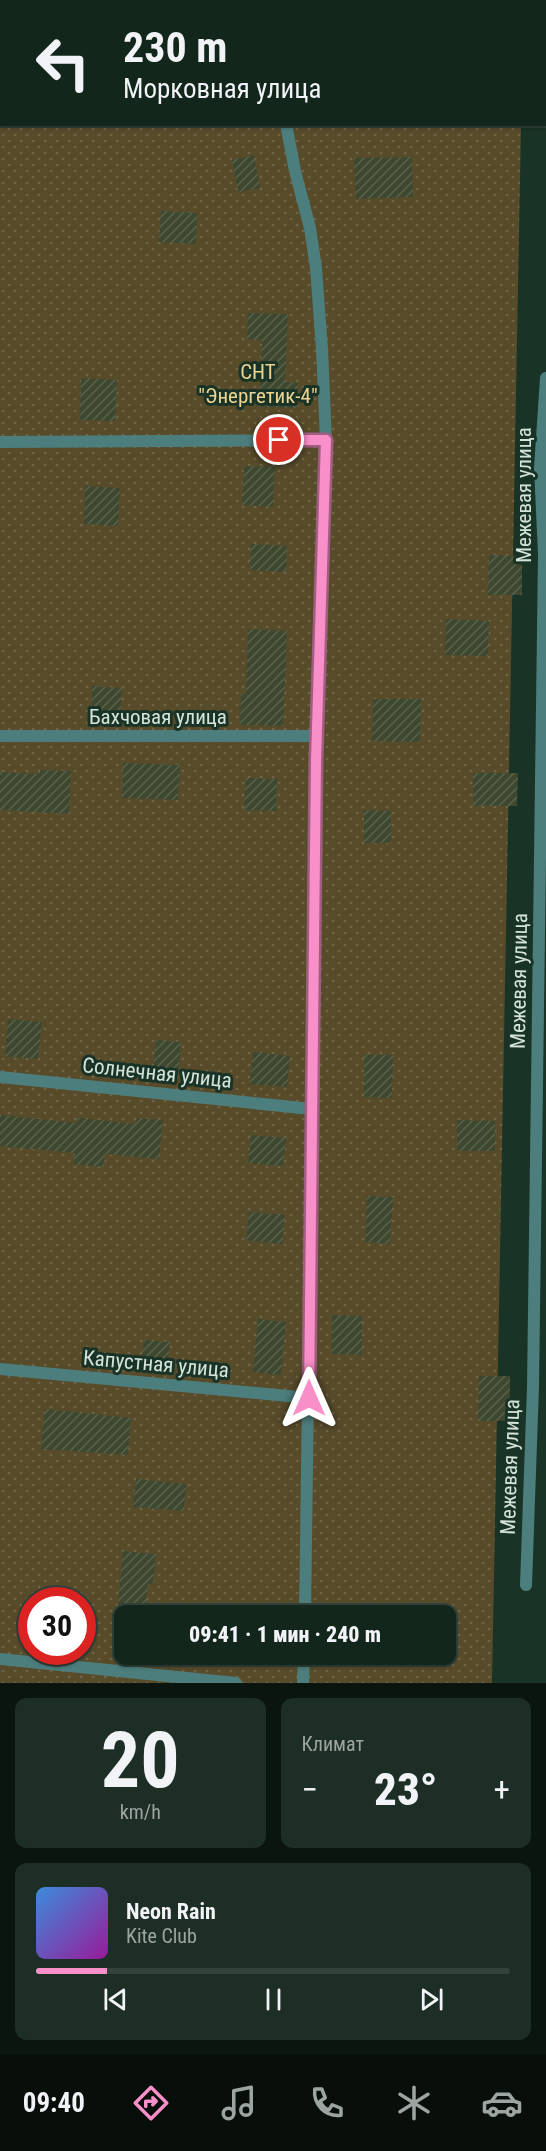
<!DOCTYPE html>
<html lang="ru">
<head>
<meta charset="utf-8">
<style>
  body { margin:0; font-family:"Roboto Condensed",sans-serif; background:#1c2e25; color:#f1f3f6; height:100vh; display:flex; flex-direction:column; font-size:22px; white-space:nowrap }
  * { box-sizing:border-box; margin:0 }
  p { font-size:20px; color:#9da5a3 }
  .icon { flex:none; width:33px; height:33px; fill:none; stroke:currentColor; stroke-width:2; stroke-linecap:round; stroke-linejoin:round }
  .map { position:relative; height:1683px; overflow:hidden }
  .panel { display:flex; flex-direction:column; gap:15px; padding:15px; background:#0a150f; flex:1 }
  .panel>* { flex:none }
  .banner { position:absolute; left:0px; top:0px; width:546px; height:126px; box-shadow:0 2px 4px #0004,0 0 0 2px #32433b; background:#13261c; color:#f1f3f6; overflow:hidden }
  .speed { position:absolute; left:18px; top:1587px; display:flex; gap:12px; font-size:30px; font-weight:700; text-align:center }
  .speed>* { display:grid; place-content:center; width:78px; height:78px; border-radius:50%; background:#13261c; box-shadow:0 2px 4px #0004,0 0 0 2px #32433b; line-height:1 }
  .speed .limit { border:9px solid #d22; background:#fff; color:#111 }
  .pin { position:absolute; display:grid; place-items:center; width:51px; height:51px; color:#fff; margin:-26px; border:3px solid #fff; border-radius:50%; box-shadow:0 2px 6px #0007 }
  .me { position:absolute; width:66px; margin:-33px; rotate:0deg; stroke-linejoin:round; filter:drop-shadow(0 0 4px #0008) }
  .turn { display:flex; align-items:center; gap:21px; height:126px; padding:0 24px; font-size:27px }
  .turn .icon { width:78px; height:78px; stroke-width:2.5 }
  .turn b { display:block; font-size:42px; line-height:51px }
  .big { font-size:45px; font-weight:800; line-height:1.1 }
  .panel .widget { flex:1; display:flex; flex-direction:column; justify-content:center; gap:9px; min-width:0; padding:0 21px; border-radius:12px; background:#1c2e25 }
  .panel .dial { align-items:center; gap:0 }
  .dial b { font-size:78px; line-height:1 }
  .song { display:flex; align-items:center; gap:18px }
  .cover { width:72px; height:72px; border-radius:9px; background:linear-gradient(135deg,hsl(210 70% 55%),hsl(300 70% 35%)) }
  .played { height:6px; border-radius:3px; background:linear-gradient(90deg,#f98fc8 15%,#32433b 15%) }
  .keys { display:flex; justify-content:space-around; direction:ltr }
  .heat { display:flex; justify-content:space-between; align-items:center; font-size:33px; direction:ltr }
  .panel .tiles { flex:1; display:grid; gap:15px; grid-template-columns:1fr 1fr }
  .widget:last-child { grid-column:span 2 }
  .trip { position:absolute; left:114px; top:1605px; width:342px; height:60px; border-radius:12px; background:#13261c; box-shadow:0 2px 4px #0004,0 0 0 2px #32433b; font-weight:800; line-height:60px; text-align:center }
  .tabs { display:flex; height:96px; justify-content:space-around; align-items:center; background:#080f0b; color:#9da5a3 }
  .tabs .icon { width:42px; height:42px }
  .tabs .current { color:#f98fc8 }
  .tabs b { font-size:27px; color:#f1f3f6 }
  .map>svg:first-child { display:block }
</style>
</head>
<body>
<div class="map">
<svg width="546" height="1683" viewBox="0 0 546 1683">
  <defs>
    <pattern id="grass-dots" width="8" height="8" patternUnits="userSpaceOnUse" patternTransform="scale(1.5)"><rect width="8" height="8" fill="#574b2a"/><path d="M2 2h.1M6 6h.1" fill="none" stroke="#6e6548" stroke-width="1.8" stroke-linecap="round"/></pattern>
    <pattern id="building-hatch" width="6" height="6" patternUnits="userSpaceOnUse" patternTransform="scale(1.5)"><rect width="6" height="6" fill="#3e482f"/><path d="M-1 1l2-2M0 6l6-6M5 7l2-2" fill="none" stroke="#59624d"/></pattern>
  </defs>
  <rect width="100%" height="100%" fill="#193326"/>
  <path fill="url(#grass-dots)" fill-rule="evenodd" d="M0,0H509L510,1L2,2V124L521,125L492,1683H0ZM32,1600H82V1652H32ZM124,1616H446V1654H124Z"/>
  <g fill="url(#building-hatch)">
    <path d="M254,155L260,188L238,192L232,160Z"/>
    <path d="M412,157L413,197L356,199L354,158Z"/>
    <path d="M161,211L197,213L196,244L159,242Z"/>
    <path d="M248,313L288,314L285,382L298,383L297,408L259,407L262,340L247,339Z"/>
    <path d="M81,378L117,380L115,421L80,420Z"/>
    <path d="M244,466L275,467L273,507L242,505Z"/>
    <path d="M85,486L120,488L118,526L84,524Z"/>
    <path d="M251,544L287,546L286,572L250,570Z"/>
    <path d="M489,555L522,556V595H488Z"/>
    <path d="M446,619L489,621L488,656L445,655Z"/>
    <path d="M248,629L287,631L283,726L240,725L241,694H246Z"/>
    <path d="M92,686L122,688L120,721L91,720Z"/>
    <path d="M373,699H421L420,742L372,741Z"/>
    <path d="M123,763L180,765L178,800L122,798Z"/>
    <path d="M40,770L71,771L69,814L0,810V772L40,774Z"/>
    <path d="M473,773H518L517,806H473Z"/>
    <path d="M246,778L277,779L276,811L244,810Z"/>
    <path d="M364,810L391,811V843H364Z"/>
    <path d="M8,1019L42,1022L38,1059L5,1056Z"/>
    <path d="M156,1040L181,1042L178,1075L153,1073Z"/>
    <path d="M253,1052L290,1056L287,1087L250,1084Z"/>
    <path d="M364,1055H393L392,1098L364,1097Z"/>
    <path d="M0,1115L77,1123L78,1118L136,1124L137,1118L163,1120L159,1159L105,1154L104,1167L73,1164L75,1153L0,1146Z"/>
    <path d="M457,1120L495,1121V1151H457Z"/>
    <path d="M251,1135L286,1138L283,1166L248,1163Z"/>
    <path d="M367,1196L393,1197L390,1244L365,1242Z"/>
    <path d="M249,1212L285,1215L282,1244L246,1240Z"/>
    <path d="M332,1315L362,1316V1355L332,1354Z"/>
    <path d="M258,1319L286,1322L281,1375L253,1372Z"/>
    <path d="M144,1340L170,1342L167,1366L141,1364Z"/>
    <path d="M479,1376H510V1421H478Z"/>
    <path d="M45,1409L131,1418L128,1455L41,1449Z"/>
    <path d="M136,1479L186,1484L184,1511L133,1507Z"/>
    <path d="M123,1551L156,1554L153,1584H148L145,1616H117Z"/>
  </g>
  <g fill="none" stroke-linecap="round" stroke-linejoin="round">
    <g stroke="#4c7e7d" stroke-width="12">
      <path d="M404,2L408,0"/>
      <path d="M286,124L295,171L310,228L316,268L322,349L326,440L317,736L305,1616"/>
      <path d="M0,442L326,440"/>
      <path d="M0,736H317"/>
      <path d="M0,1077L311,1109"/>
      <path d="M0,1369L309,1398"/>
      <path d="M526,1585L533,1387L544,554L540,468L546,378"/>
      <path d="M0,1659L236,1683"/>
      <path d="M303,1683L304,1654"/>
    </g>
  </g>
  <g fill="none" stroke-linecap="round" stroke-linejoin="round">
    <g stroke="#a25d82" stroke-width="15">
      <path id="route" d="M279,440H326L316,760L309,1398"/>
    </g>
    <use href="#route" stroke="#f98fc8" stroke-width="10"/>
  </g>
  <g text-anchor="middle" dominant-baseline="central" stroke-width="6" stroke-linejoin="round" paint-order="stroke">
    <g font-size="21" fill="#ecd491" stroke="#193326">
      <text x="258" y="372">СНТ<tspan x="258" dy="24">"Энергетик-4"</tspan></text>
    </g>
    <g font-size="21" fill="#d4e4da" stroke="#193326">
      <text transform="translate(524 495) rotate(-90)">Межевая улица</text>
      <text x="158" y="717">Бахчовая улица</text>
      <text transform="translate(519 981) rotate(-89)">Межевая улица</text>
      <text transform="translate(157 1073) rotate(6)">Солнечная улица</text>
      <text transform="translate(156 1364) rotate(5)">Капустная улица</text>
      <text transform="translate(510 1467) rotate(-88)">Межевая улица</text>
    </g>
  </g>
</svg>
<div class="speed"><div class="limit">30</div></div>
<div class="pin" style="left:279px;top:440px;background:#d93025"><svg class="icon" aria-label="arrive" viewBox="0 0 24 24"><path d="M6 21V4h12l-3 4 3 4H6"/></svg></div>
<svg class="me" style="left:309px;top:1398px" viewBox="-20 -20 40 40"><path d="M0-17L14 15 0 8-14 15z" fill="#f98fc8" stroke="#fff" stroke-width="4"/></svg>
<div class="trip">09:41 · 1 мин · 240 m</div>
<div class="banner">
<div class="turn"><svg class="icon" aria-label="left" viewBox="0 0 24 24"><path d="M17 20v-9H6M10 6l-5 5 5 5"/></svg><div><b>230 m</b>Морковная улица</div></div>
</div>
</div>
<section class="panel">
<div class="tiles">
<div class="widget dial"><b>20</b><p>km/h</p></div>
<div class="widget"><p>Климат</p>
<div class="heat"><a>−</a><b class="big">23°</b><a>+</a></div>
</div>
<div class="widget">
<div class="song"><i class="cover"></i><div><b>Neon Rain</b><p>Kite Club</p></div></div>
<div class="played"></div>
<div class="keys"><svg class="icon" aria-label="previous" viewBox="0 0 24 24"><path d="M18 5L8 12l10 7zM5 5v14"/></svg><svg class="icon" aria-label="pause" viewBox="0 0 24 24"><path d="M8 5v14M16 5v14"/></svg><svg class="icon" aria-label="next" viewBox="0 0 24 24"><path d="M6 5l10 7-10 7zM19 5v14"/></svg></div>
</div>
</div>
</section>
<nav class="tabs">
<b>09:40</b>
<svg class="icon current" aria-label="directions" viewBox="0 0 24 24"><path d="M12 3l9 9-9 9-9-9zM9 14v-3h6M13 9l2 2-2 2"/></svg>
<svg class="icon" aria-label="music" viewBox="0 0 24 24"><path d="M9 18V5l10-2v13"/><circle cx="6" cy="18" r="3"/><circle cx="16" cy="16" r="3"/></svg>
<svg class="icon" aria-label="phone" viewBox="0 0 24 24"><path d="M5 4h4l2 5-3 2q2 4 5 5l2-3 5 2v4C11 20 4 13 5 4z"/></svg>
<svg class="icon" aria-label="climate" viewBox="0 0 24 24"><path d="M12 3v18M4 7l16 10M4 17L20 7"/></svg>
<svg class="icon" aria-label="car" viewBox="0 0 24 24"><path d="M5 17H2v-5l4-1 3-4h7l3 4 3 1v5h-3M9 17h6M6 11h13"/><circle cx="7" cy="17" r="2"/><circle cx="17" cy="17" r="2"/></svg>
</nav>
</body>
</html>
